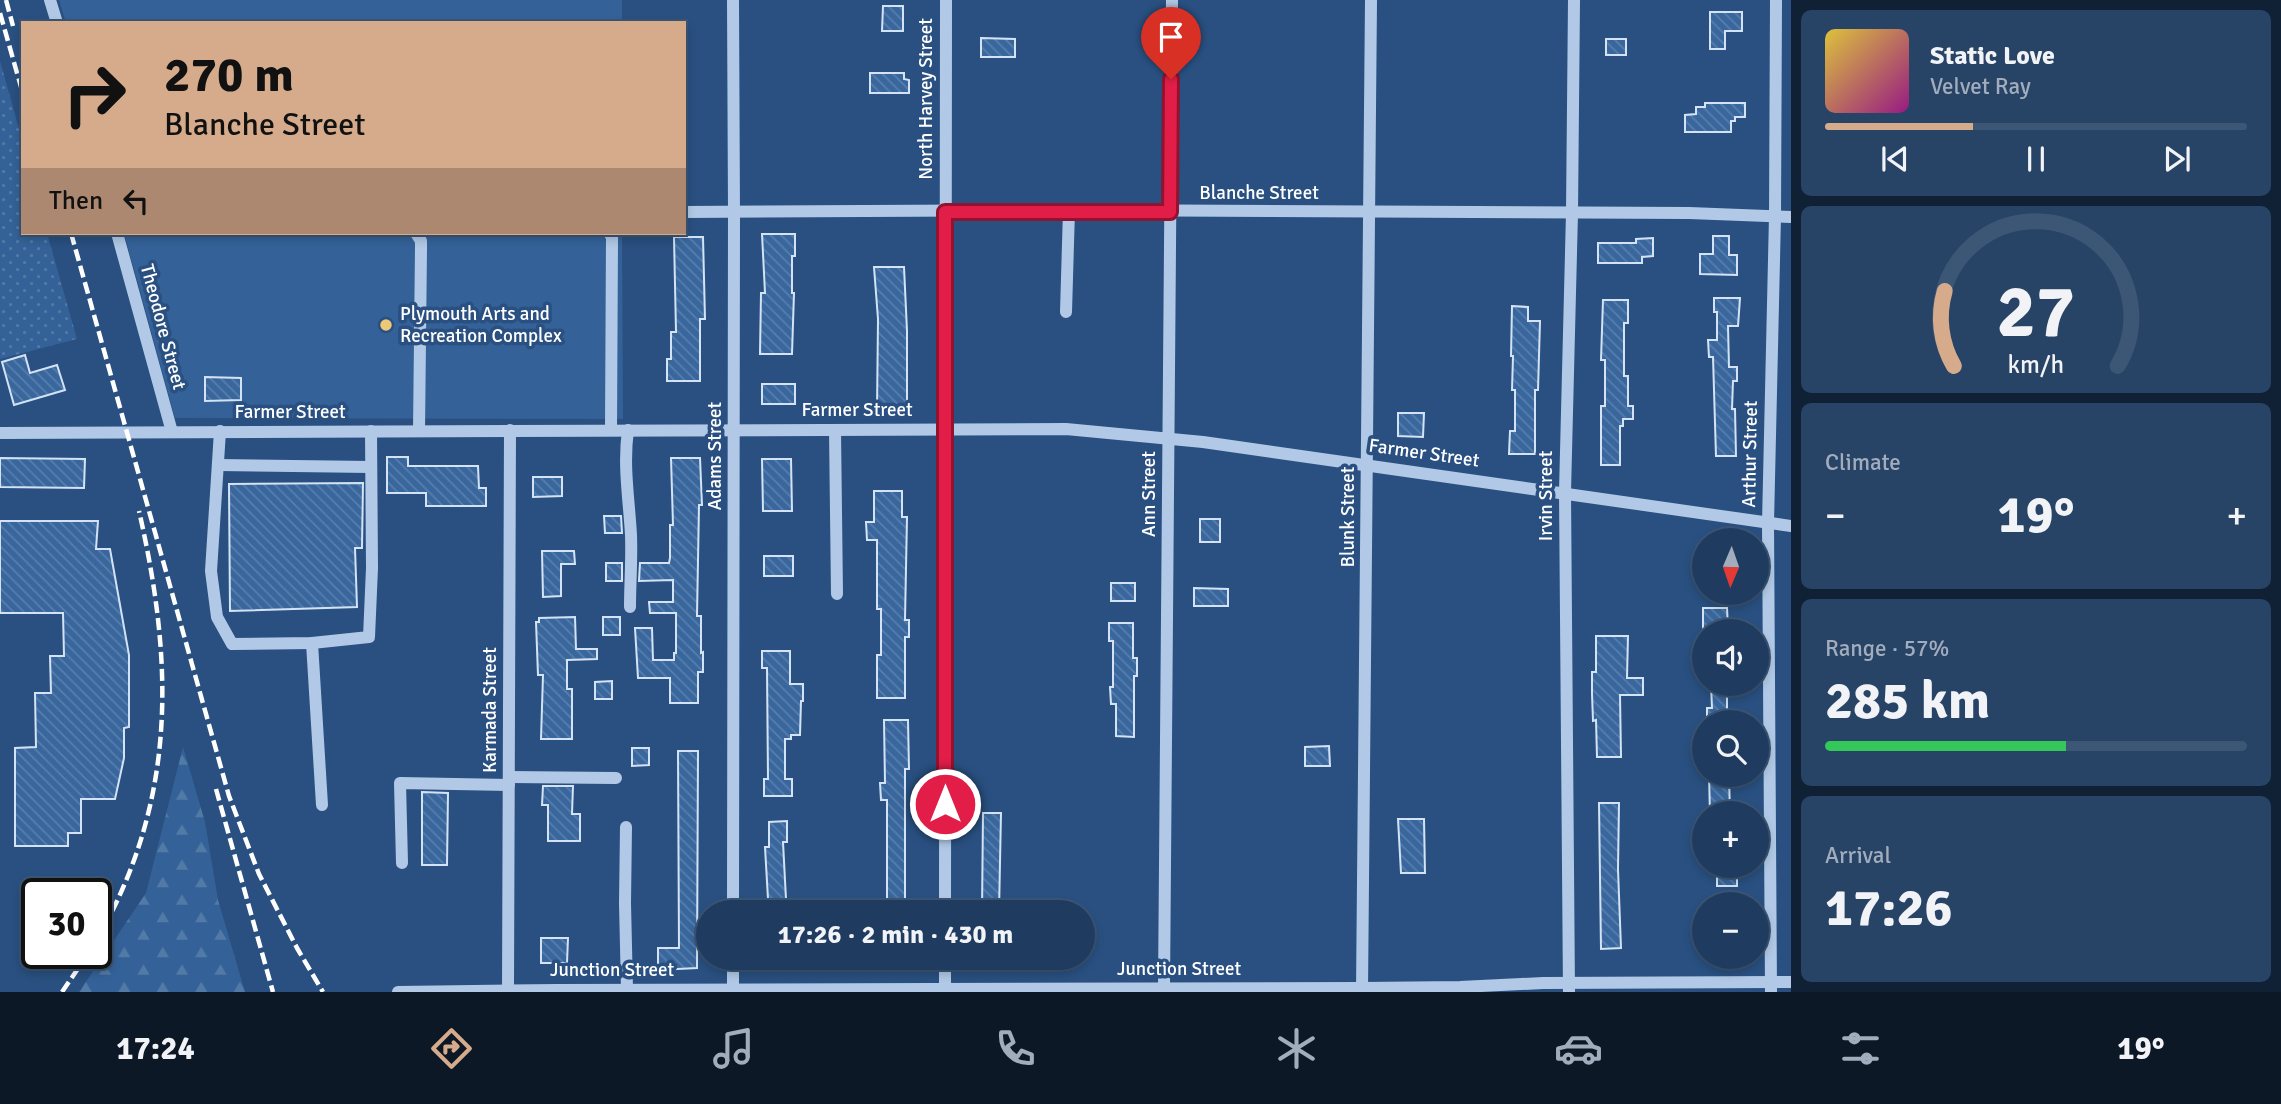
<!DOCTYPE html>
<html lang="en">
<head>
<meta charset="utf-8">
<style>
  body { margin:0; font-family:Signika,sans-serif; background:#274366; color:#f1f3f6; height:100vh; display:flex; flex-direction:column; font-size:26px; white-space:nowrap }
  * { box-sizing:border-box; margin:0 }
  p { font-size:23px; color:#a1adbd }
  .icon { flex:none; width:38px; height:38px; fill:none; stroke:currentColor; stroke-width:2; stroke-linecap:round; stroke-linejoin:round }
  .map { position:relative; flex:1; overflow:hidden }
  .side { display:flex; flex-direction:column; gap:10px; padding:10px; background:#112135; width:490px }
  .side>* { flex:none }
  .hud { position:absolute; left:21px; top:21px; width:665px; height:214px; border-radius:0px; box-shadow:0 4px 10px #0003,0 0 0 2px #3c5675; background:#d6ab8b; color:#111; overflow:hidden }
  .needle { width:46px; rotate:182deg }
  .controls { position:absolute; left:1692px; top:528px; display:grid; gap:14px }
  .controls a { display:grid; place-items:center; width:77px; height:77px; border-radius:50%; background:#1f3c60; box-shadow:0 4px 10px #0003,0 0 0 2px #3c5675; font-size:35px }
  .speed { position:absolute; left:21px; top:878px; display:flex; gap:14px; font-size:35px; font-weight:700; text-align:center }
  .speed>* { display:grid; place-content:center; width:91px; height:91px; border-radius:50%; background:#1f3c60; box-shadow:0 4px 10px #0003,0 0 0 2px #3c5675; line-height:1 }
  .speed .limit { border:4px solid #111; border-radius:10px; background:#fff; color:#111 }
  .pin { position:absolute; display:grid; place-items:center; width:60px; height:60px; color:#fff; margin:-72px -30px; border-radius:50% 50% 50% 0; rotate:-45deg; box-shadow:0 0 7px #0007 }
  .pin .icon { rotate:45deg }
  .me { position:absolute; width:77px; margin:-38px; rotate:0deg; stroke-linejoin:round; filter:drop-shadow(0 0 5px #0008) }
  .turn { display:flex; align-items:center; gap:24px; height:147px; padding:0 28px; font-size:32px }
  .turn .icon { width:91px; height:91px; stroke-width:2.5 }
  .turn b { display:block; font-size:49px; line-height:60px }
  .then { display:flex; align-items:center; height:66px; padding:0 28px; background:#0003; gap:14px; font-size:26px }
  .big { font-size:52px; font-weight:800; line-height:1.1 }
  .side .card { flex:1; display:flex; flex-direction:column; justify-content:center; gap:10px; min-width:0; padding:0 24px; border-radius:10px; background:#274366 }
  .side .dial { align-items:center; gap:0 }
  .dial svg { height:182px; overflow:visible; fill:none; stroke:#3c5675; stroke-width:7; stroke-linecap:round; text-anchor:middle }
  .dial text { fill:#f1f3f6; stroke:none }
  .song { display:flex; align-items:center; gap:21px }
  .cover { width:84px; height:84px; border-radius:10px; background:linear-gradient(135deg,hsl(50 70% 55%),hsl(310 70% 35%)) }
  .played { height:7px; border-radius:4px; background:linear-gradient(90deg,#d6ab8b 35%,#3c5675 35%) }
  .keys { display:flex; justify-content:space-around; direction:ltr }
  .heat { display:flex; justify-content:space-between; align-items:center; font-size:38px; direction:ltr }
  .charge { height:10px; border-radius:5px; background:linear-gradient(90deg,#34c759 57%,#3c5675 0) }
  .trip { position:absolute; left:696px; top:900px; width:399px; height:70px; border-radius:35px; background:#1f3c60; box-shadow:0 4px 10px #0003,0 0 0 2px #3c5675; font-weight:800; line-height:70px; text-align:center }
  .menu { display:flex; height:112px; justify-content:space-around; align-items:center; background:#0c1826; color:#a1adbd }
  .menu .icon { width:49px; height:49px }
  .menu .on { color:#d6ab8b }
  .menu b { font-size:32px; color:#f1f3f6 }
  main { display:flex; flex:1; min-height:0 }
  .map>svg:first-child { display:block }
</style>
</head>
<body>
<main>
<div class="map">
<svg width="1791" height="992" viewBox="0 0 1791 992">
  <defs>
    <pattern id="grass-dots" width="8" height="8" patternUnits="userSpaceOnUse" patternTransform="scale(1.75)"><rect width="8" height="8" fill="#346298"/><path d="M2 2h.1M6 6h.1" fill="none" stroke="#527aa7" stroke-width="1.8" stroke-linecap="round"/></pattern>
    <pattern id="forest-firs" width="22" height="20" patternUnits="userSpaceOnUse" patternTransform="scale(1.75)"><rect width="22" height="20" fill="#346298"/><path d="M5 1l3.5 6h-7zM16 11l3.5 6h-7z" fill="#527aa7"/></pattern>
    <pattern id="building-back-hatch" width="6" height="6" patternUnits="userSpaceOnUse" patternTransform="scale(1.75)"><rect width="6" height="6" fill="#39679d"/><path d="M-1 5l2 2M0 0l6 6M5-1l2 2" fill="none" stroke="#577eac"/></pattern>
  </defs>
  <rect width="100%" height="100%" fill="#295080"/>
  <path fill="url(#grass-dots)" d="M0,61L23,143V233H47L77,339L0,359Z"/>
  <path fill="url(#forest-firs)" d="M183,747L205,822L218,900L245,992H79L146,893Z"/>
  <g fill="#346298">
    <path d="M59,0H622V23H66Z"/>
    <path d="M124,233H622L623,419L175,418Z"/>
  </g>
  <g fill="url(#building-back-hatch)" stroke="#d3e3f5" stroke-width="2">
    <path d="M883,6H903V31H882Z"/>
    <path d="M1710,12H1742V31H1725V49H1710Z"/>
    <path d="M981,38L1015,39V57H981Z"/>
    <rect x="1606" y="39" width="20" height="16"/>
    <path d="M870,73H904V79L909,80V93H870Z"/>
    <path d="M1705,103H1745V117H1735V121H1731V132H1685V115L1696,114V107H1705Z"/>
    <path d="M762,234H795V256H792V293H794L792,354H760L761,293H765Z"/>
    <path d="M1713,236H1729V255H1737V275L1700,274V254H1713Z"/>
    <path d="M674,237H703L705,319H700V381H667V359H671V332H676Z"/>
    <path d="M1653,238V256L1642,257V263H1598V243H1636V239Z"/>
    <path d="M874,267H904L907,331V410H877L878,319Z"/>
    <path d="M1714,298H1740L1738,326H1728L1729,367H1737V381H1733L1732,409H1735L1736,456H1716L1713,357H1709L1708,340H1717V312H1714Z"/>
    <path d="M1603,300H1628V323H1624V376H1628V406H1633V419H1623V426H1620V465H1601V406H1605V360H1601Z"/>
    <path d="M1512,306L1528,307V321H1540L1538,390H1535V454H1509L1510,431H1515V390H1512L1513,356H1511Z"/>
    <path d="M25,355L30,373L57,365L65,390L14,405L2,362Z"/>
    <path d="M205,377L241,378V400L205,401Z"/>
    <rect x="762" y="384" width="33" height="20"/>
    <path d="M1398,413H1424L1423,437L1398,436Z"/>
    <path d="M387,457H408V466H478L479,488H486V506H426V493H387Z"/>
    <path d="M0,458L85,459L84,488L0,487Z"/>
    <path d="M671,458H700L702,505H699L697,616H701V653L703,652V672H698V703H670V678H638L635,628H652L653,660H674V653H676V613H650L649,602H673V580L639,581L640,563H669L670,558V525H673Z"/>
    <path d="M762,459H791L792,511H763Z"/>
    <path d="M533,477H562V496L533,497Z"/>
    <path d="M363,483L362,548H355L357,607L230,611L229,484Z"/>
    <path d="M874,491H902V517H907L905,620H909V637H905V698H877V655H881V609H877V540H867L866,522H874Z"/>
    <path d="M604,516H621L622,533H605Z"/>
    <rect x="1200" y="519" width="20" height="23"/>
    <path d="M0,521H98L96,549H110L129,655V727L124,728V758L115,799H81V833H68V846H15V748L36,747L35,693H51L50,656H64L63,613H0Z"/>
    <path d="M542,551H574L575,564H561V596L543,597Z"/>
    <rect x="764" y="556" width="29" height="20"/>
    <rect x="606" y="563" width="16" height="18"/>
    <rect x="1111" y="583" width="24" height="18"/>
    <path d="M1194,588L1228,589V606H1194Z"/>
    <path d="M1703,608H1727L1728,628H1703Z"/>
    <path d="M575,617L576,649H597V659L567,660V689H572V739H541L543,675H538L536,622H539V618Z"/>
    <rect x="603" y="617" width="17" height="18"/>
    <path d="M1109,623H1133V658H1137V676H1134V737L1116,736V704H1111L1110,687H1113V641H1109Z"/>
    <path d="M1596,636H1628L1627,678H1643V695H1620L1621,757H1597L1596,720L1593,721L1592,694V672H1596Z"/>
    <path d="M762,651H790V684H803V701H801L800,735H791V739H785V779H792V796H764V779H768L767,668H762Z"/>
    <path d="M612,681V699H595V682Z"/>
    <path d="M1711,684H1727V723H1707V708H1712Z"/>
    <path d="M884,720H908L909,769H905V899H887V800H881L880,783H885Z"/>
    <path d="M1329,746L1330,766H1305V747Z"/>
    <path d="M632,748H649V765L632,766Z"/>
    <path d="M678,751H698L697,968L658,970V948H679Z"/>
    <path d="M1709,775H1729L1730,814H1710Z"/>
    <path d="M543,786H573L572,814H580V841H548V805H542Z"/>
    <path d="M422,792L448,793L447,865H422Z"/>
    <path d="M1599,803H1619L1618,869L1621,948L1601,949Z"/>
    <path d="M983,813H1001L999,912H982Z"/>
    <path d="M1398,819H1424L1425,873H1401Z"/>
    <path d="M787,821V842H783L786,899H768L765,847H769V822Z"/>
    <path d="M1737,869V886H1717V870Z"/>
    <path d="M541,938H568L567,963H541Z"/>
  </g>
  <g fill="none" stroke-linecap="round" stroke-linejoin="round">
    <g stroke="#b1c9e6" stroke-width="12">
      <path d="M50,0L57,23"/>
      <path d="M733,0L734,213L733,912"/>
      <path d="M684,212L1069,210L1689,213L1791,217"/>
      <path d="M117,233L172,432"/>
      <path d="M416,233L421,241V248L419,431"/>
      <path d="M609,233L612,237L611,430"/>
      <path d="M1066,312L1069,210"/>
      <path d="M628,430C623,466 629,499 631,535C632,559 630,583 630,607"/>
      <path d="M835,430L837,594"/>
      <path d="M220,431L211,571L217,617L232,644L312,643L369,637L372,568L371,431"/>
      <path d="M0,433L1066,429L1203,442L1791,526"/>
      <path d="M218,465L371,467"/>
      <path d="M312,643L322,805"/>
      <path d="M509,777L616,778"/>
      <path d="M626,827L625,903L627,990"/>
      <path d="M402,863L400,783L509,785"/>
      <path d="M945,912L946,0"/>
      <path d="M945,957V989"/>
      <path d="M1164,988L1172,0"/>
      <path d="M733,989V957"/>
      <path d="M508,990L510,430"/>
      <path d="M398,992L558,990L1362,988L1460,987L1543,983L1791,982"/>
      <path d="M1362,992L1371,0"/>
      <path d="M1569,992L1565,492L1572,213L1574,0"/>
      <path d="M1771,992L1768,523L1775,216L1776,0"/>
    </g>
    <g stroke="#fff" stroke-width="4.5" stroke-dasharray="12 5" stroke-linecap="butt">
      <path d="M6,0L13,26"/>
      <path d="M0,13L23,94"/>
      <path d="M71,233L229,796L259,874L297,948L323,992"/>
      <path d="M216,789L273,992"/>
      <path d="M96,941C177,802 174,664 139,511"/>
      <path d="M62,992L88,954"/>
    </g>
  </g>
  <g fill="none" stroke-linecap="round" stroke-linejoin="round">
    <g stroke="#92132f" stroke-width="18">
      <path id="route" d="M945,804V212H1170L1171,79"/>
    </g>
    <use href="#route" stroke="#e11d48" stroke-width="12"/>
  </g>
  <circle fill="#edc977" stroke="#295080" stroke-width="2.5" cx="386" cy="325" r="7"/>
  <g text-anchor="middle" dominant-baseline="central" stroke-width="7" stroke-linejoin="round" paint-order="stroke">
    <g font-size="19" fill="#fff" stroke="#295080">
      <text transform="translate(926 99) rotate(-90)">North Harvey Street</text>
      <text x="1259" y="193">Blanche Street</text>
      <text transform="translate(163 327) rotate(75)">Theodore Street</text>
      <text x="857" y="410">Farmer Street</text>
      <text x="290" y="412">Farmer Street</text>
      <text transform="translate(1424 453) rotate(8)">Farmer Street</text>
      <text transform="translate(1750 454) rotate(-89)">Arthur Street</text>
      <text transform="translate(715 456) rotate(-90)">Adams Street</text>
      <text transform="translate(1149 494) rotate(-90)">Ann Street</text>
      <text transform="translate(1546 496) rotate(-90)">Irvin Street</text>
      <text transform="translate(1348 517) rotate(-90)">Blunk Street</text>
      <text transform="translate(490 710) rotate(-90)">Karmada Street</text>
      <text x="1179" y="969">Junction Street</text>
      <text x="612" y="970">Junction Street</text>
    </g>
    <g font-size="19" fill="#fff" stroke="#295080" text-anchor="start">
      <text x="400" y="314">Plymouth Arts and<tspan x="400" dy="22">Recreation Complex</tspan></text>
    </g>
  </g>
</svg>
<div class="controls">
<a><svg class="needle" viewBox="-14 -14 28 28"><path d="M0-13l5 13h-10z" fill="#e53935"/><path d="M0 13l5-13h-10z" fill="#a1adbd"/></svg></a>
<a><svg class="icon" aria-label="sound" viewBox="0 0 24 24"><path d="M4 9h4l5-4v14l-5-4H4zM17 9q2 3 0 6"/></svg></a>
<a><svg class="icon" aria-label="search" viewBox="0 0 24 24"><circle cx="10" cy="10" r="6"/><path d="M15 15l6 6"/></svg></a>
<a>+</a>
<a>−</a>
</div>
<div class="speed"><div class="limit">30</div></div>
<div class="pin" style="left:1171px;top:79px;background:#d93025"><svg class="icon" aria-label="arrive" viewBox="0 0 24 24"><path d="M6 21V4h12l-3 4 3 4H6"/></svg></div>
<svg class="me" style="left:945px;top:804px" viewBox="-20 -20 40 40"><circle r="17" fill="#e11d48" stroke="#fff" stroke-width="3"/><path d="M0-11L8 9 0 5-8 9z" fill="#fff"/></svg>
<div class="trip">17:26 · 2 min · 430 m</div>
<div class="hud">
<div class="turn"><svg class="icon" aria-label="right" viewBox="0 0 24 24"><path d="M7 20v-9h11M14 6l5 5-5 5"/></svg><div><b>270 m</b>Blanche Street</div></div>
<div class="then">Then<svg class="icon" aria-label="left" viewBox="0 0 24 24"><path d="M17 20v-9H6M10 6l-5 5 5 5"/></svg></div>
</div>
</div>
<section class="side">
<div class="card">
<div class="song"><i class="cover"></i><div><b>Static Love</b><p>Velvet Ray</p></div></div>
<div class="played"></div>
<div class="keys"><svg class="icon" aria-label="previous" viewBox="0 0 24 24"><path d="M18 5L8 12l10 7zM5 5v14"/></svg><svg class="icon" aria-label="pause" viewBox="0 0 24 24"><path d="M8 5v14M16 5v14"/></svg><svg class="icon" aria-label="next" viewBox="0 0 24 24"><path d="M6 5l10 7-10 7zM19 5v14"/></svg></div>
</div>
<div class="card dial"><svg viewBox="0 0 100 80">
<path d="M14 69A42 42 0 1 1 86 69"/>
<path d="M14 69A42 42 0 0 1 10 36" stroke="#d6ab8b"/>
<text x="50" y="56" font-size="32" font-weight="700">27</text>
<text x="50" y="72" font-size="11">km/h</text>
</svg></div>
<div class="card"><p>Climate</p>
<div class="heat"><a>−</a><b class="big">19°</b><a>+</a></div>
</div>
<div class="card"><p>Range · 57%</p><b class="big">285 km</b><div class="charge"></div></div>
<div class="card"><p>Arrival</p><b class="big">17:26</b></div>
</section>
</main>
<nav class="menu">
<b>17:24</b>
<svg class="icon on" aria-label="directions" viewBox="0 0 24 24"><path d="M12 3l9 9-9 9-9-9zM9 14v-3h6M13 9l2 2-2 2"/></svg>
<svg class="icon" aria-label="music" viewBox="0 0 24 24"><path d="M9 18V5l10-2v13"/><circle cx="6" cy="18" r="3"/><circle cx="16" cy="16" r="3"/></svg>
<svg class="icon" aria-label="phone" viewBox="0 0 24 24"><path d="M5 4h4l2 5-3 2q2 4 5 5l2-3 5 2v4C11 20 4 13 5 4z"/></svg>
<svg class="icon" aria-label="climate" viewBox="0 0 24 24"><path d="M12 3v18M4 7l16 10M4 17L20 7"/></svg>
<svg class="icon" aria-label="car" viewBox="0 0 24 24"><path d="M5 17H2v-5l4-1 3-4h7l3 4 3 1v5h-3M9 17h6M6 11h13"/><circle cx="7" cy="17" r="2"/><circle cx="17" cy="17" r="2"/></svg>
<svg class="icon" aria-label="filters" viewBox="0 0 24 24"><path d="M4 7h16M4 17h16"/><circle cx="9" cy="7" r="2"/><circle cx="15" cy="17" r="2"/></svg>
<b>19°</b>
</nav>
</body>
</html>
